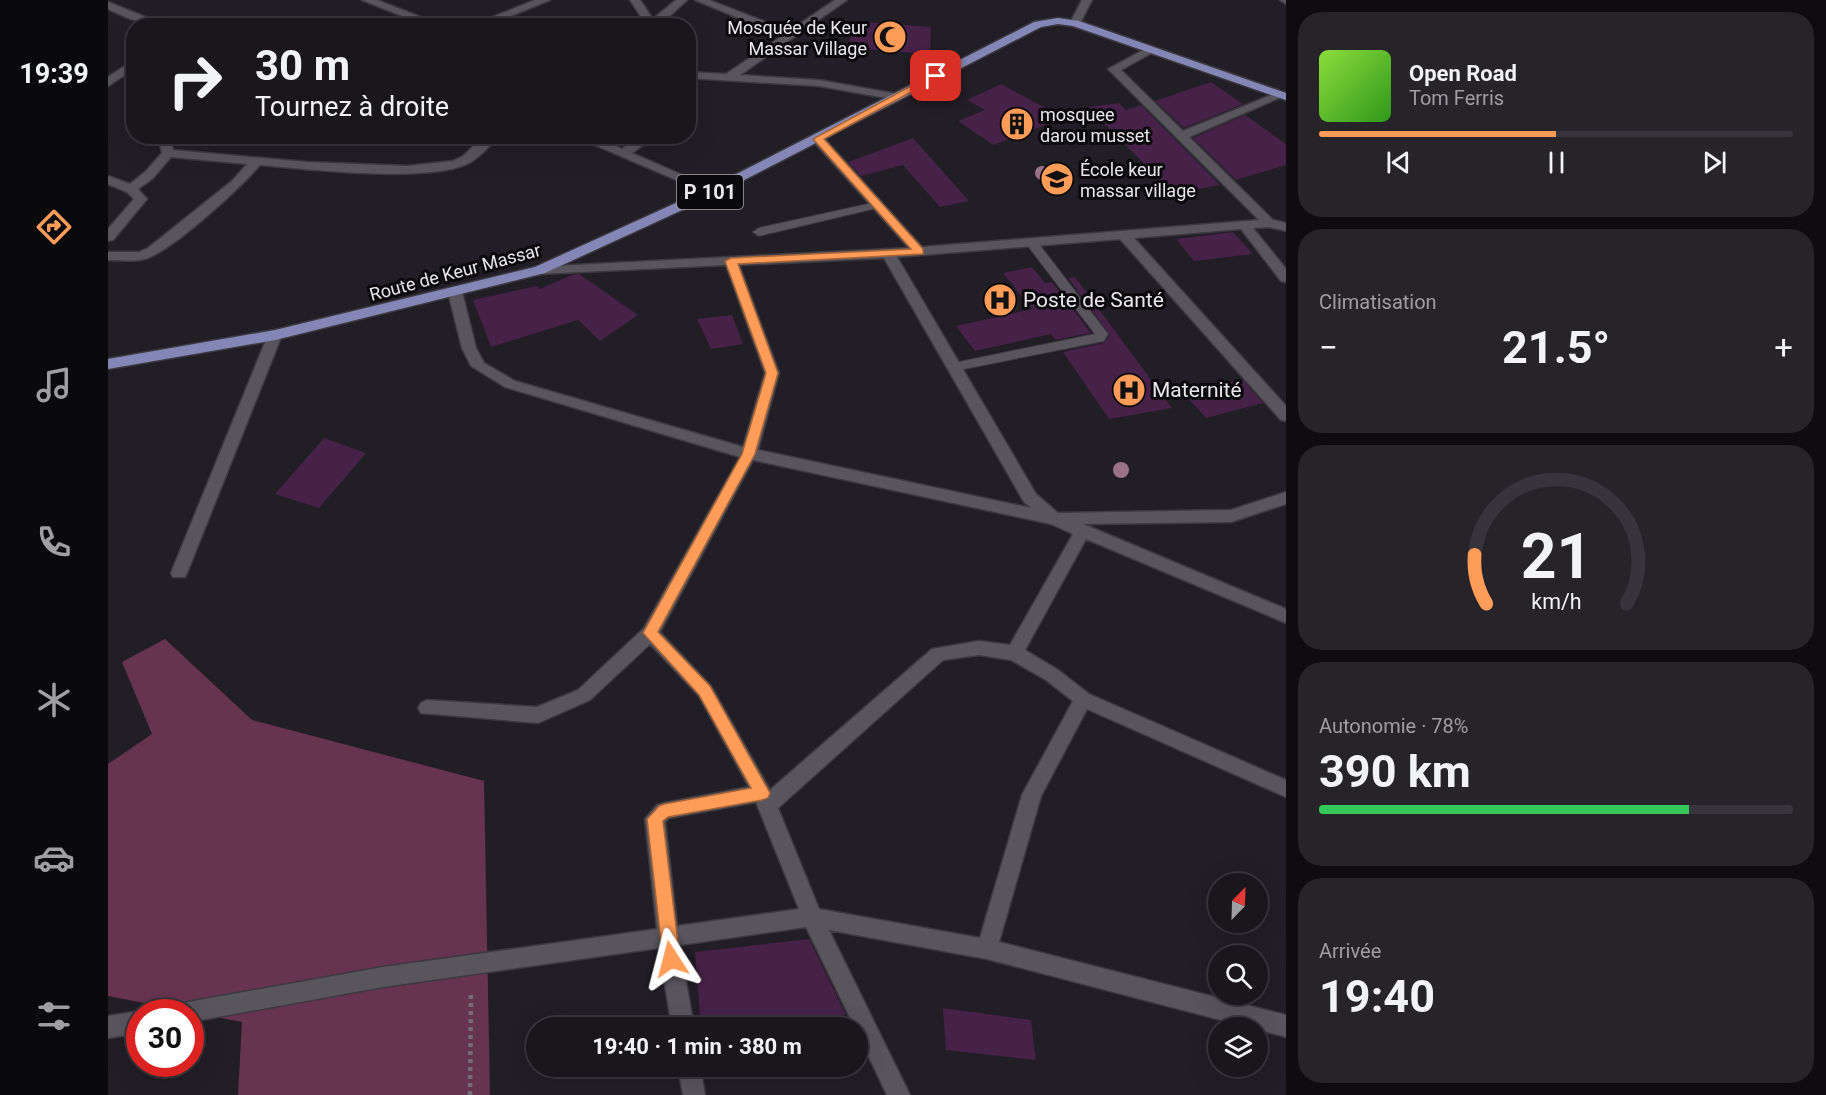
<!DOCTYPE html>
<html lang="fr">
<head>
<meta charset="utf-8">
<style>
  body { margin:0; font-family:Roboto,sans-serif; background:#262329; color:#f1f3f6; height:100vh; display:flex; flex-direction:column; font-size:22px; white-space:nowrap }
  * { box-sizing:border-box; margin:0 }
  p { font-size:20px; color:#9f9fa3 }
  .icon { flex:none; width:33px; height:33px; fill:none; stroke:currentColor; stroke-width:2; stroke-linecap:round; stroke-linejoin:round }
  .map { position:relative; flex:1; overflow:hidden }
  .drawer { display:flex; flex-direction:column; gap:12px; padding:12px; background:#0e0c0f; width:540px }
  .drawer>* { flex:none }
  .banner { position:absolute; left:18px; top:18px; width:570px; height:126px; border-radius:24px; box-shadow:0 6px 24px #0002,0 0 0 2px #37353b; background:#19161c; color:#f1f3f6; overflow:hidden }
  .needle { width:39px; rotate:23deg }
  .buttons { position:absolute; left:1100px; top:873px; display:grid; gap:12px }
  .buttons a { display:grid; place-items:center; width:60px; height:60px; border-radius:50%; background:#19161c; box-shadow:0 6px 24px #0002,0 0 0 2px #37353b; font-size:30px }
  .speed { position:absolute; left:18px; top:999px; display:flex; gap:12px; font-size:30px; font-weight:700; text-align:center }
  .speed>* { display:grid; place-content:center; width:78px; height:78px; border-radius:50%; background:#19161c; box-shadow:0 6px 24px #0002,0 0 0 2px #37353b; line-height:1 }
  .speed .limit { border:9px solid #d22; background:#fff; color:#111 }
  .pin { position:absolute; display:grid; place-items:center; width:51px; height:51px; color:#fff; margin:-26px; border-radius:12px; box-shadow:0 3px 9px #0006 }
  .me { position:absolute; width:66px; margin:-33px; rotate:351deg; stroke-linejoin:round; filter:drop-shadow(0 0 4px #0008) }
  .turn { display:flex; align-items:center; gap:21px; height:126px; padding:0 30px; font-size:27px }
  .turn .icon { width:78px; height:78px; stroke-width:2.5 }
  .turn b { display:block; font-size:42px; line-height:51px }
  .big { font-size:45px; font-weight:700; line-height:1.1 }
  .drawer .tile { flex:1; display:flex; flex-direction:column; justify-content:center; gap:9px; min-width:0; padding:0 21px; border-radius:24px; background:#262329 }
  .drawer .dial { align-items:center; gap:0 }
  .dial svg { height:156px; overflow:visible; fill:none; stroke:#37353b; stroke-width:7; stroke-linecap:round; text-anchor:middle }
  .dial text { fill:#f1f3f6; stroke:none }
  .song { display:flex; align-items:center; gap:18px }
  .cover { width:72px; height:72px; border-radius:9px; background:linear-gradient(135deg,hsl(90 70% 55%),hsl(110 70% 35%)) }
  .played { height:6px; border-radius:3px; background:linear-gradient(90deg,#fe9c58 50%,#37353b 50%) }
  .keys { display:flex; justify-content:space-around; direction:ltr }
  .heat { display:flex; justify-content:space-between; align-items:center; font-size:33px; direction:ltr }
  .charge { height:9px; border-radius:4px; background:linear-gradient(90deg,#34c759 78%,#37353b 0) }
  .trip { position:absolute; left:418px; top:1017px; width:342px; height:60px; border-radius:30px; background:#19161c; box-shadow:0 6px 24px #0002,0 0 0 2px #37353b; font-weight:700; line-height:60px; text-align:center }
  main { display:flex; flex:1; min-height:0 }
  .menu { display:flex; flex-direction:column; width:108px; justify-content:space-around; align-items:center; background:#0a090b; color:#9f9fa3 }
  .menu .icon { width:42px; height:42px }
  .menu .selected { color:#fe9c58 }
  .menu b { font-size:27px; color:#f1f3f6 }
  .map>svg:first-child { display:block }
</style>
</head>
<body>
<main>
<nav class="menu">
<b>19:39</b>
<svg class="icon selected" aria-label="directions" viewBox="0 0 24 24"><path d="M12 3l9 9-9 9-9-9zM9 14v-3h6M13 9l2 2-2 2"/></svg>
<svg class="icon" aria-label="music" viewBox="0 0 24 24"><path d="M9 18V5l10-2v13"/><circle cx="6" cy="18" r="3"/><circle cx="16" cy="16" r="3"/></svg>
<svg class="icon" aria-label="phone" viewBox="0 0 24 24"><path d="M5 4h4l2 5-3 2q2 4 5 5l2-3 5 2v4C11 20 4 13 5 4z"/></svg>
<svg class="icon" aria-label="climate" viewBox="0 0 24 24"><path d="M12 3v18M4 7l16 10M4 17L20 7"/></svg>
<svg class="icon" aria-label="car" viewBox="0 0 24 24"><path d="M5 17H2v-5l4-1 3-4h7l3 4 3 1v5h-3M9 17h6M6 11h13"/><circle cx="7" cy="17" r="2"/><circle cx="17" cy="17" r="2"/></svg>
<svg class="icon" aria-label="filters" viewBox="0 0 24 24"><path d="M4 7h16M4 17h16"/><circle cx="9" cy="7" r="2"/><circle cx="15" cy="17" r="2"/></svg>
</nav>
<div class="map">
<svg width="1178" height="1095" viewBox="0 0 1178 1095">
  <rect width="100%" height="100%" fill="#211e26"/>
  <path fill="#673450" d="M57,639L144,720L376,781L382,1095H130L134,1022L0,996V764L44,734L14,662Z"/>
  <g fill="#462148">
    <path d="M744,21L823,27L822,54L741,48Z"/>
    <path d="M1103,82L1135,104L1076,128L1047,101Z"/>
    <path d="M893,84L956,118L885,145L850,121L877,110L859,100Z"/>
    <path d="M1011,103L1018,110L1033,105L1112,185L1066,194L980,107Z"/>
    <path d="M1137,115L1178,144V165L1128,180L1085,138Z"/>
    <path d="M805,138L861,201L832,207L795,165L753,176L740,162Z"/>
    <path d="M1125,232L1145,254L1086,261L1068,239Z"/>
    <path d="M924,267L937,283L944,282L983,333L947,340L943,334L867,351L848,326L924,309L895,273Z"/>
    <path d="M471,274L530,315L492,341L470,320L383,347L365,300L429,286L432,289L464,275Z"/>
    <path d="M967,277L1064,408L1001,419L955,352L996,343L1002,335L960,278Z"/>
    <path d="M624,315L635,344L603,349L589,319Z"/>
    <path d="M1134,379L1155,403L1098,418L1076,394Z"/>
    <path d="M216,438L258,453L211,508L167,494Z"/>
    <path d="M701,939L738,1015L678,1027L676,1018L624,1028H593L587,952Z"/>
    <path d="M835,1008L923,1020L928,1060L838,1050Z"/>
  </g>
  <g fill="none" stroke-linecap="round" stroke-linejoin="round">
    <g stroke="#3c3940" stroke-width="2">
      <g id="service">
        <path d="M769,202L773,203V207L651,236L645,232L651,228Z"/>
        <path d="M923,238L927,239L1000,334L996,341L846,371L841,370L839,367L841,364L846,363L987,334L917,242Z"/>
      </g>
    </g>
    <g stroke="#3c3940" stroke-width="3">
      <g id="minor">
        <path d="M254,0H269L336,26H319Z"/>
        <path d="M427,0H442L378,26H362Z"/>
        <path d="M522,0H532L545,19L568,0H579L551,26H539Z"/>
        <path d="M587,0H601L681,31L727,0H739L632,75L711,80L789,94L795,97L789,100L711,86L580,78V72L618,74L674,36Z"/>
        <path d="M974,0H984L971,25H963L962,23Z"/>
        <path d="M1172,0H1178V4Z"/>
        <path d="M0,2L60,26C37,26 21,19 0,9Z"/>
        <path d="M1039,48L1049,50L1013,70L1075,131L1168,93L1178,95L1081,137L1165,220L1178,223V231L1161,227L1145,228L1178,269V282L1173,281L1133,229L1026,238L1178,406V421L1173,420L1012,239L789,257L928,494L950,513L1123,510L1178,492V504L1123,522L975,524L1178,609V623L978,539L917,650L950,670L981,694L1178,780V797L979,709L933,796L891,942L1178,1015V1037L879,959L721,930L802,1095H779L750,1034V1028H747L698,927L572,945L586,1028H564L551,948L275,987L82,1022V1012H69L72,1005L80,1002L275,967L549,929L537,819L549,805L556,803L641,787L591,696L542,644L482,700L430,723L313,713L310,708L313,703L319,700L429,707L470,690L536,628L632,457L397,387L363,366L354,348L340,292L342,289L347,288L354,292L368,348L376,363L407,381L635,447L657,373L618,265L432,274L425,270L427,267L801,248L706,142V136H714L814,247L1151,220L1000,69ZM776,258L916,502L923,508L650,450L671,373L631,265ZM645,460L943,524L965,534L902,645L871,641L824,649L662,790L603,686L552,632ZM871,655L903,660L938,680L965,701L914,795L872,938L711,909L670,808L835,660ZM648,802L691,909L569,926L557,822L561,818Z"/>
        <path d="M26,60V69L0,86V77Z"/>
        <path d="M50,136H62L65,150L199,162L299,166L345,161L355,156L376,136H390C383,145 372,156 363,162C327,184 196,169 152,165C132,188 64,251 37,259C26,262 12,260 0,260V252H31L40,248L124,181L139,164L63,157L45,178L30,189L39,199L5,240L0,241V229L26,199L19,192L0,184V176L22,184L37,172L54,153Z"/>
        <path d="M466,136H484L514,149L532,136H547L524,153L611,191L609,194H601Z"/>
        <path d="M167,330L174,335L79,573L77,577H65L63,573L160,335Z"/>
        <path d="M32,1011L35,1012H32V1033L0,1038V1016Z"/>
        <path d="M570,1066H592L597,1095H575Z"/>
      </g>
    </g>
    <g stroke="#3c3940" stroke-width="3">
      <path id="primary" d="M950,18L971,21L1178,93V100L965,26L950,24L933,27L609,194L437,273L167,340L0,369V359L167,330L427,267L601,188L926,22Z"/>
    </g>
    <path stroke="#706d74" stroke-width="4.5" stroke-dasharray="4 4" stroke-linecap="butt" d="M362,1095L363,991"/>
    <use href="#service" fill="#58555d" fill-rule="evenodd"/>
    <use href="#minor" fill="#58555d" fill-rule="evenodd"/>
    <use href="#primary" fill="#8486b6" fill-rule="evenodd"/>
  </g>
  <g fill="#997288">
    <circle cx="934" cy="173" r="7"/>
    <circle cx="1013" cy="470" r="8"/>
  </g>
  <path fill="#fe9c58" stroke="#a56539" stroke-width="1.5" d="M825,74L833,76L716,139L815,249V254L630,264L670,373L647,454L550,632L602,686L662,793L660,798L654,800L560,817L555,821L572,959L570,965L563,967L557,965L555,959L539,819L551,806L556,804L643,788L591,695L535,633L634,454L658,373L617,261L623,258L803,249L705,139Z"/>
  <defs>
    <g id="mosque-disc" transform="scale(1.725)"><circle r="9.5" fill="#fe9c58" stroke="#0a090c"/><path d="M3.5-4.9A6 6 0 1 0 3.5 4.9A5 5 0 1 1 3.5-4.9Z" fill="#111"/></g>
    <g id="building-disc" transform="scale(1.725)"><circle r="9.5" fill="#fe9c58" stroke="#0a090c"/><path d="M-4-6H4V6H1V3H-1V6H-4ZM-2.5-4.3h1.7v1.8h-1.7ZM.8-4.3h1.7v1.8H.8ZM-2.5-1h1.7V.8h-1.7ZM.8-1h1.7V.8H.8Z" fill="#111"/></g>
    <g id="school-disc" transform="scale(1.725)"><circle r="9.5" fill="#fe9c58" stroke="#0a090c"/><path d="M0-5L7-2L0 1L-7-2ZM-4 1L0 2.5L4 1V4Q0 6-4 4Z" fill="#111"/></g>
    <g id="hospital-disc" transform="scale(1.725)"><circle r="9.5" fill="#fe9c58" stroke="#0a090c"/><path d="M-5-5h3v3.5h4V-5h3V5h-3V1.5h-4V5h-3Z" fill="#111"/></g>
  </defs>
  <g fill-rule="evenodd">
    <use href="#mosque-disc" x="782" y="37"/>
    <use href="#building-disc" x="909" y="124"/>
    <use href="#school-disc" x="949" y="179"/>
    <use href="#hospital-disc" x="892" y="300"/>
    <use href="#hospital-disc" x="1021" y="390"/>
  </g>
  <g text-anchor="middle" dominant-baseline="central" stroke-width="6" stroke-linejoin="round" paint-order="stroke">
    <g font-size="18" fill="#e9e7ec" stroke="#0a090c" text-anchor="start">
      <text x="759" y="27" text-anchor="end">Mosquée de Keur<tspan x="759" dy="21">Massar Village</tspan></text>
      <text x="932" y="114">mosquee<tspan x="932" dy="21">darou musset</tspan></text>
      <text x="972" y="169">École keur<tspan x="972" dy="21">massar village</tspan></text>
    </g>
    <g font-size="18" fill="#e9e7ec" stroke="#0a090c">
      <text transform="translate(347 272) rotate(-15)">Route de Keur Massar</text>
    </g>
    <rect fill="#0a090c" stroke="#a6a4a9" stroke-width="1.5" x="569" y="175" width="66" height="34" rx="4.5"/>
    <g font-size="20" font-weight="bold" fill="#e9e7ec">
      <text x="602" y="192">P 101</text>
    </g>
    <g font-size="21" fill="#e9e7ec" stroke="#0a090c" text-anchor="start">
      <text x="915" y="300">Poste de Santé</text>
      <text x="1044" y="390">Maternité</text>
    </g>
  </g>
</svg>
<div class="buttons">
<a><svg class="needle" viewBox="-14 -14 28 28"><path d="M0-13l5 13h-10z" fill="#e53935"/><path d="M0 13l5-13h-10z" fill="#9f9fa3"/></svg></a>
<a><svg class="icon" aria-label="search" viewBox="0 0 24 24"><circle cx="10" cy="10" r="6"/><path d="M15 15l6 6"/></svg></a>
<a><svg class="icon" aria-label="layers" viewBox="0 0 24 24"><path d="M12 4l9 5-9 5-9-5zM3 14l9 5 9-5"/></svg></a>
</div>
<div class="speed"><div class="limit">30</div></div>
<div class="pin" style="left:828px;top:76px;background:#d93025"><svg class="icon" aria-label="arrive" viewBox="0 0 24 24"><path d="M6 21V4h12l-3 4 3 4H6"/></svg></div>
<svg class="me" style="left:563px;top:959px" viewBox="-20 -20 40 40"><path d="M0-17L14 15 0 8-14 15z" fill="#fe9c58" stroke="#fff" stroke-width="4"/></svg>
<div class="trip">19:40 · 1 min · 380 m</div>
<div class="banner">
<div class="turn"><svg class="icon" aria-label="right" viewBox="0 0 24 24"><path d="M7 20v-9h11M14 6l5 5-5 5"/></svg><div><b>30 m</b>Tournez à droite</div></div>
</div>
</div>
<section class="drawer">
<div class="tile">
<div class="song"><i class="cover"></i><div><b>Open Road</b><p>Tom Ferris</p></div></div>
<div class="played"></div>
<div class="keys"><svg class="icon" aria-label="previous" viewBox="0 0 24 24"><path d="M18 5L8 12l10 7zM5 5v14"/></svg><svg class="icon" aria-label="pause" viewBox="0 0 24 24"><path d="M8 5v14M16 5v14"/></svg><svg class="icon" aria-label="next" viewBox="0 0 24 24"><path d="M6 5l10 7-10 7zM19 5v14"/></svg></div>
</div>
<div class="tile"><p>Climatisation</p>
<div class="heat"><a>−</a><b class="big">21.5°</b><a>+</a></div>
</div>
<div class="tile dial"><svg viewBox="0 0 100 80">
<path d="M14 69A42 42 0 1 1 86 69"/>
<path d="M14 69A42 42 0 0 1 8 44" stroke="#fe9c58"/>
<text x="50" y="56" font-size="32" font-weight="700">21</text>
<text x="50" y="72" font-size="11">km/h</text>
</svg></div>
<div class="tile"><p>Autonomie · 78%</p><b class="big">390 km</b><div class="charge"></div></div>
<div class="tile"><p>Arrivée</p><b class="big">19:40</b></div>
</section>
</main>
</body>
</html>
